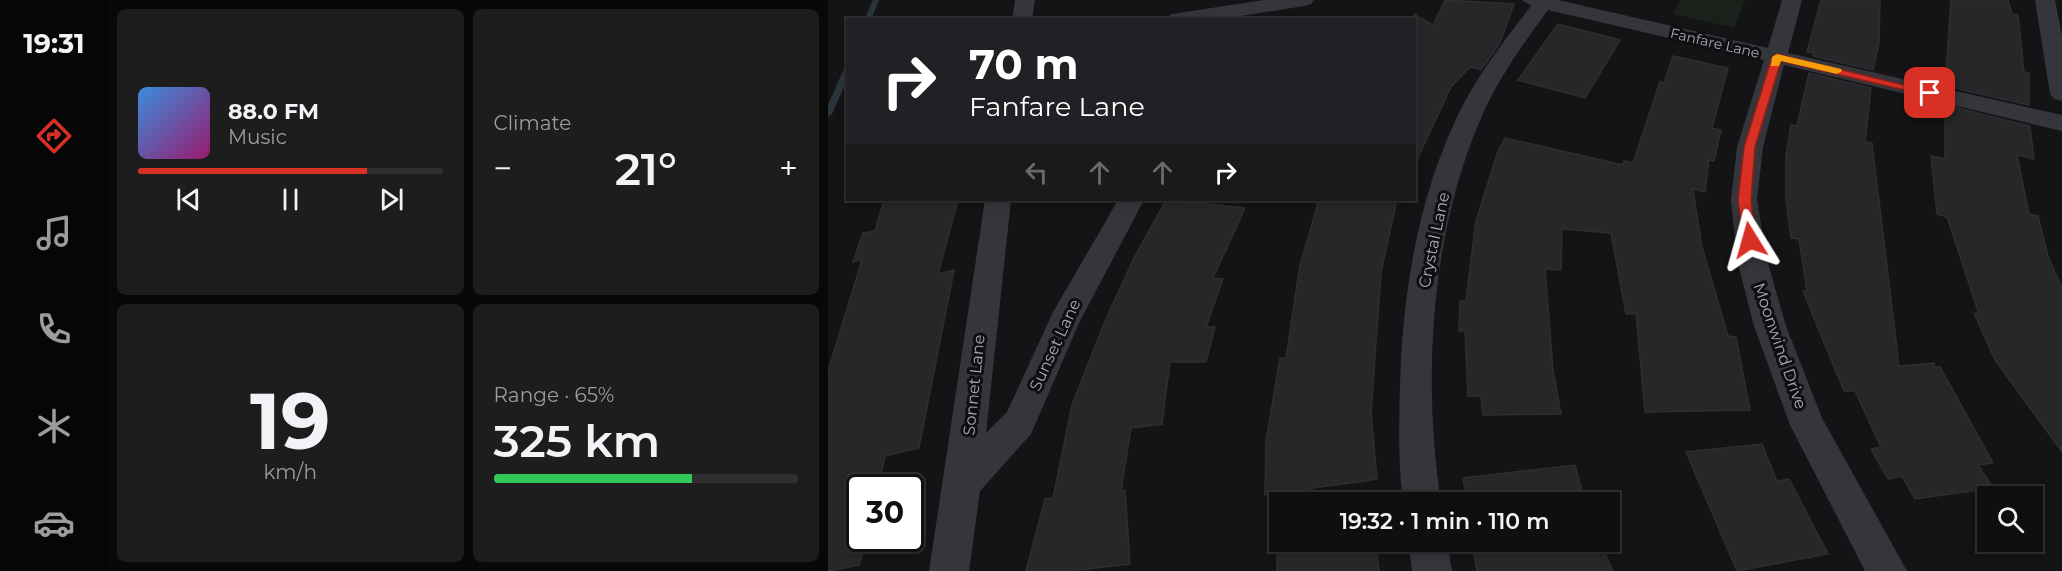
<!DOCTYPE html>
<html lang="en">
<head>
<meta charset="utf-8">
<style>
  body { margin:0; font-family:Montserrat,sans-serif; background:#1d1d1e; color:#f1f3f6; height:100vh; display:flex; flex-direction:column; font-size:22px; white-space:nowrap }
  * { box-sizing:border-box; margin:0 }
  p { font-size:20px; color:#9b9c9f }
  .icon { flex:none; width:33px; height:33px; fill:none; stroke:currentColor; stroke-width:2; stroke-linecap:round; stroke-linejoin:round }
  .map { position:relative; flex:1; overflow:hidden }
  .sheet { display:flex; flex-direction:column; gap:9px; padding:9px; background:#080809; width:720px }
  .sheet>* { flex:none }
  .banner { position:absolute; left:18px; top:18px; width:570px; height:183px; border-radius:0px; box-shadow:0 3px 9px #0003,0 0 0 2px #2f2f30; background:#202124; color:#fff; overflow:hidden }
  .tools { position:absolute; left:1149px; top:486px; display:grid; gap:12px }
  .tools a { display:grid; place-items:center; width:66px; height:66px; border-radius:0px; background:#0f0f10; box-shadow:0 3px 9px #0003,0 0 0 2px #2f2f30; font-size:30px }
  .speed { position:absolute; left:18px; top:474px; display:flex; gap:12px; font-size:30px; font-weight:700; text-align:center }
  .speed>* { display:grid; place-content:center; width:78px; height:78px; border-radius:50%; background:#0f0f10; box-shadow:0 3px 9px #0003,0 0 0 2px #2f2f30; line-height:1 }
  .speed .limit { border:3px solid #111; border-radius:9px; background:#fff; color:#111 }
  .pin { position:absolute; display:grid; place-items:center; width:51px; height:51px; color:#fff; margin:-26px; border-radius:12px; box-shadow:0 3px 9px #0006 }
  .me { position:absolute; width:66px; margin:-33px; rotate:352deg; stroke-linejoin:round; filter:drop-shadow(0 0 4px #0008) }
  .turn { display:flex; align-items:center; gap:21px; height:126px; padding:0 24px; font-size:27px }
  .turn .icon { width:78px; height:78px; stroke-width:2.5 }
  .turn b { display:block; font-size:42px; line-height:51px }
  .lanes { display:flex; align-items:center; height:57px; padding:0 24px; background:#0003; justify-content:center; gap:30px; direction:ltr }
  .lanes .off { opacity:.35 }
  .big { font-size:45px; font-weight:600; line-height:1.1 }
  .sheet .widget { flex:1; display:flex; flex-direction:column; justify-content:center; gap:9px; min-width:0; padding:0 21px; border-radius:9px; background:#1d1d1e }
  .sheet .dial { align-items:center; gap:0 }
  .dial b { font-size:78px; line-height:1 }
  .song { display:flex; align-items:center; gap:18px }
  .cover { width:72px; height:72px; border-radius:9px; background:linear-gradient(135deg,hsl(210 70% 55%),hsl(320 70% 35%)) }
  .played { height:6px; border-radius:3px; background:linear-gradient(90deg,#d93025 75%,#2f2f30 75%) }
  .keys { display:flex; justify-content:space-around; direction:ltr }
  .heat { display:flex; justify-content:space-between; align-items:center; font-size:33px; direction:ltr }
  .charge { height:9px; border-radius:4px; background:linear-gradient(90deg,#34c759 65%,#2f2f30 0) }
  .sheet .tiles { flex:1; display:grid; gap:9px; grid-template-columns:repeat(2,1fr) }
  .trip { position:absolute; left:441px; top:492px; width:351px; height:60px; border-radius:0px; background:#0f0f10; box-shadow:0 3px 9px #0003,0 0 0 2px #2f2f30; font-weight:600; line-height:60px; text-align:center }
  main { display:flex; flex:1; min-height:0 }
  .tabs { display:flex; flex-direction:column; width:108px; justify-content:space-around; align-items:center; background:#060606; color:#9b9c9f }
  .tabs .icon { width:42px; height:42px }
  .tabs .current { color:#d93025 }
  .tabs b { font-size:27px; color:#f1f3f6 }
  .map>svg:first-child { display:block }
</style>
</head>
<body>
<main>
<nav class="tabs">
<b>19:31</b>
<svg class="icon current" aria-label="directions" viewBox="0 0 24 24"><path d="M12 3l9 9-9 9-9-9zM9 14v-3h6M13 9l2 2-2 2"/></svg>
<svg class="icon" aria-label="music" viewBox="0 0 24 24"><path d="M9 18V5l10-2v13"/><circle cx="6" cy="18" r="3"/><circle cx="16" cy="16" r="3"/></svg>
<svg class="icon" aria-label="phone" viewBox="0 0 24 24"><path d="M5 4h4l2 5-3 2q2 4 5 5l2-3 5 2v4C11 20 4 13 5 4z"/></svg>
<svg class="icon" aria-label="climate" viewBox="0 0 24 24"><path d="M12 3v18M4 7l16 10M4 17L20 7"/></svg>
<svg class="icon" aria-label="car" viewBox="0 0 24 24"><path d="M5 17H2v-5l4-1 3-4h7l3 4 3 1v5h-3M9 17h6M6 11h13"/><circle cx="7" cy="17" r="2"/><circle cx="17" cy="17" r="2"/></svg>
</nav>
<section class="sheet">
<div class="tiles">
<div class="widget">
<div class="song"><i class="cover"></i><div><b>88.0 FM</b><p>Music</p></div></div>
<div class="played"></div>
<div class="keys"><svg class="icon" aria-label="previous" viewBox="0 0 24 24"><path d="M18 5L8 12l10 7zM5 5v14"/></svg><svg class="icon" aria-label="pause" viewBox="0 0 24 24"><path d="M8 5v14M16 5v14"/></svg><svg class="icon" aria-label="next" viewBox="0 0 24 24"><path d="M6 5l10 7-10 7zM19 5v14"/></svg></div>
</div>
<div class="widget"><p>Climate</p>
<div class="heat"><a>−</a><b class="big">21°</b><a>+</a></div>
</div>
<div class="widget dial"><b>19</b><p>km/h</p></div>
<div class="widget"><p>Range · 65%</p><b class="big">325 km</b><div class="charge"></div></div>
</div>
</section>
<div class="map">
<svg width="1234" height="571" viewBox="0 0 1234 571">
  <rect width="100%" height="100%" fill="#141416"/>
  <path fill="#1a211b" d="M852,0H917L906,28L845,14Z"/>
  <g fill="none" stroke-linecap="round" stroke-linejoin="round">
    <g fill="#2a343b" fill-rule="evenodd">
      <path d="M45,0H51L43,20H36Z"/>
      <path d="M17,66H20V78L4,114L0,117V105Z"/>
    </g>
  </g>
  <g fill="#27272a" stroke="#2e2e32" stroke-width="1.5">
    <path d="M617,0L686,4L672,43L653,70L642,67L623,87L586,166V14L605,25Z"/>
    <path d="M993,0H1052L1051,43L1045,70L985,56V53L979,52Z"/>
    <path d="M1123,0H1180L1184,14L1190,15L1196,72L1201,73V105L1117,86Z"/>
    <path d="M730,24L792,40L757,98L690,80Z"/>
    <path d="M845,56L900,68L884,128L893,130L886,161L881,160L877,192L865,189L874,247L900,336L908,337L922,410L817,412L808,314H798L783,233L734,229L733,270L717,269L725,370L733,414L655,415L653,396H640L637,331H631L632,301H638L648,221L669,154L677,138L795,165L796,161L805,163L832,82L836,83Z"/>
    <path d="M981,73L1043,88L1037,142L1044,143L1071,366L1106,363L1107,367H1112L1165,463L1150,465L1165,488L1087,499L1074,476L1060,479L1043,449L1053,447L1027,391H1016L975,291H979L971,239L963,238L958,201V156L963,125L969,126Z"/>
    <path d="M1117,105L1202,126L1206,159L1189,155L1201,214L1210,216L1220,256L1234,288V452L1167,360L1146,313L1151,314L1119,217L1109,214L1103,156L1117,159Z"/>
    <path d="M56,200H130L110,274L126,270L91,448L57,456L50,488H32V538H39L31,565L0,571V371L34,260L25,262L35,233L47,231Z"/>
    <path d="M338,200L417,208L385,278L395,279L378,327H387L378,362H342L334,424L303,428L293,491L297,490L302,564L242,571H198L217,499L225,498L244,405L277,321L306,258Z"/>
    <path d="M491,200H569L553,272L543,412L549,479L437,495L438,441L452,358H458L472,265Z"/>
    <path d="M934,444L949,481L961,479L1000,554L909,571L858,452Z"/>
    <path d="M747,465L757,502H639L635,478Z"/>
    <path d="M449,542H548L551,571H449Z"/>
    <path d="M644,542H772L785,571H649Z"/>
  </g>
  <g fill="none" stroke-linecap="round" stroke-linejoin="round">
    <g fill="#35363b" fill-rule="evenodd">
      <path d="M187,0H207L204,20H184Z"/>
      <path d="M436,0H486L483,4L476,6L388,20H334L344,14Z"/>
      <path d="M694,0H730L940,48L954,0H974L960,53L1234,115V131L956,65L935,147L929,200L939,260L958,326L994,418L1079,571H1037L962,425L926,326L909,260L903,200L909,147L936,60L720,10C695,44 670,79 653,118C603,233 594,378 613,502H575C570,464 571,423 572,384C575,288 591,190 636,103C655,68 679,37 703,6Z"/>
      <path d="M1207,0H1227L1234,36V101L1226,99L1222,94Z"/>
      <path d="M157,200H183L158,433L179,412L225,312L290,200H316L251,323L203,434L152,491L141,571H101Z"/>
      <path d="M580,542H619L624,571H584Z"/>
    </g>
  </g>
  <path fill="#d93025" stroke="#8d1f18" stroke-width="1.5" d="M949,54L1108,93L1102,96L953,61L927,147L923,200L928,240L922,245L915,240L910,200L916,147L944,57Z"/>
  <path fill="#f59e0b" d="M949,54L1013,69L1014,71L1009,74L953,61L951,66H943L944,57Z"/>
  <g text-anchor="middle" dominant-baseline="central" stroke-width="6" stroke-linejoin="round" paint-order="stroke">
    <g font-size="14" fill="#a5acb7" stroke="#0f0f11">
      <text transform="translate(887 43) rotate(13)">Fanfare Lane</text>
    </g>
    <g font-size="16" fill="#a5acb7" stroke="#0f0f11">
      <text transform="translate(606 240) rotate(-78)">Crystal Lane</text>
      <text transform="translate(227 345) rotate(-65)">Sunset Lane</text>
      <text transform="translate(952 346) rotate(71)">Moonwind Drive</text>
      <text transform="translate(146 385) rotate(-84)">Sonnet Lane</text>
    </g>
  </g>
</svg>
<div class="tools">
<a><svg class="icon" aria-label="search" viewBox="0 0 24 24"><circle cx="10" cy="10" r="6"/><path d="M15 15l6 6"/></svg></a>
</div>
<div class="speed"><div class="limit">30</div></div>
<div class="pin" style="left:1102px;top:93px;background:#d93025"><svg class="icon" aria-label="arrive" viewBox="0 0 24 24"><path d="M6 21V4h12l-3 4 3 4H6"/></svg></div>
<svg class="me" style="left:922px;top:240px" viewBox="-20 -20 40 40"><path d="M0-17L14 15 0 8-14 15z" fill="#d93025" stroke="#fff" stroke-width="4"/></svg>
<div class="trip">19:32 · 1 min · 110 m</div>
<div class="banner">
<div class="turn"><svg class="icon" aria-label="right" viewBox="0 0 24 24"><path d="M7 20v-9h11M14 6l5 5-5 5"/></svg><div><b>70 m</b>Fanfare Lane</div></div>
<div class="lanes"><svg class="icon off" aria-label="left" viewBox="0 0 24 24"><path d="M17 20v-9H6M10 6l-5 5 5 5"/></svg><svg class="icon off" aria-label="ahead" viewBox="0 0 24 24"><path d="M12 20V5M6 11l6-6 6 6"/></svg><svg class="icon off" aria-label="ahead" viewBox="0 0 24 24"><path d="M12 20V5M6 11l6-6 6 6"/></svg><svg class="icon" aria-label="right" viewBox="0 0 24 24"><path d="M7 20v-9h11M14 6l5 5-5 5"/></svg></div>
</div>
</div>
</main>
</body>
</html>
